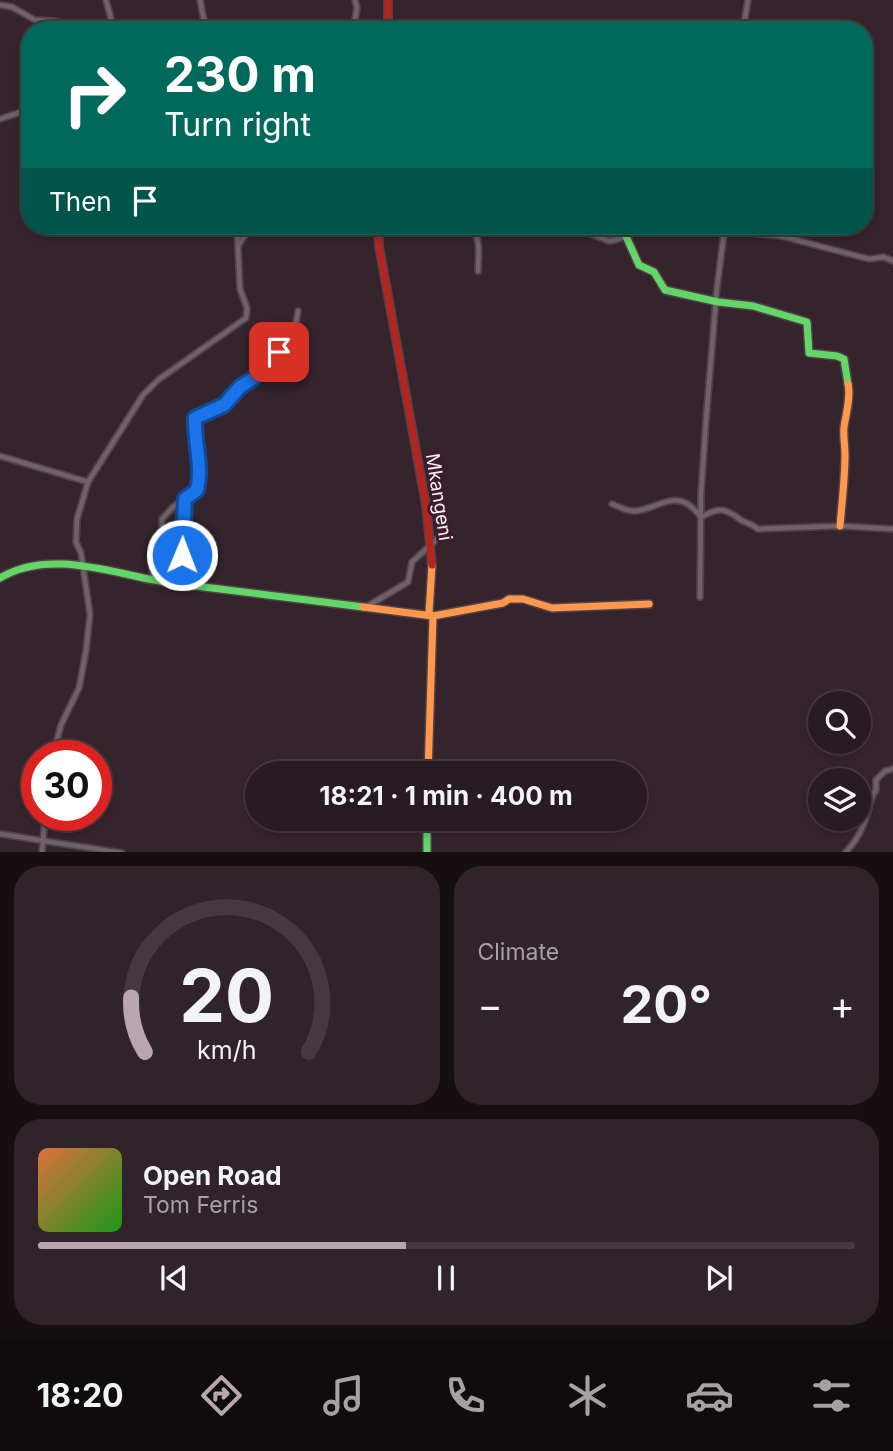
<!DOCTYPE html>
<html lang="en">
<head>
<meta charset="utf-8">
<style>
  body { margin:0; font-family:Inter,sans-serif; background:#30242a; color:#f1f3f6; height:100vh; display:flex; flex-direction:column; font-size:26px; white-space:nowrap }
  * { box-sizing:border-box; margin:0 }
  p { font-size:23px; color:#a5a1a5 }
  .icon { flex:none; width:38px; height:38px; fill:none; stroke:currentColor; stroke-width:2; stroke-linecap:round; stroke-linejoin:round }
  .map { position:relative; height:852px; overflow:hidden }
  .panel { display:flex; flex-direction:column; gap:14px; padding:14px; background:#160f12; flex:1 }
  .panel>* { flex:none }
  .banner { position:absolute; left:21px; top:21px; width:852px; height:214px; border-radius:28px; box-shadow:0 4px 10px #0003,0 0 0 2px #44393f; background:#00695c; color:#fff; overflow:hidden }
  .tools { position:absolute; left:808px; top:691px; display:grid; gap:14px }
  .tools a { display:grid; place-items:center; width:63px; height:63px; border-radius:50%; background:#281b21; box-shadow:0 4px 10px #0003,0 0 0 2px #44393f; font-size:35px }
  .speed { position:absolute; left:21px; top:740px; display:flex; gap:14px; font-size:35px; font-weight:700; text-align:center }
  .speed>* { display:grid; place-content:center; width:91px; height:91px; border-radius:50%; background:#281b21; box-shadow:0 4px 10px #0003,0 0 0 2px #44393f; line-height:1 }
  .speed .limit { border:10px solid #d22; background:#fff; color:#111 }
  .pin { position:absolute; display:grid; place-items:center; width:60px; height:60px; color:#fff; margin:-30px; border-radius:14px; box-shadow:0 4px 10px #0006 }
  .me { position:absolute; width:77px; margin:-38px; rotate:1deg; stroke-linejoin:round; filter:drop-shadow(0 0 5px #0008) }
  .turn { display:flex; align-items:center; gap:24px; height:147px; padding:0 28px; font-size:32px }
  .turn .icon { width:91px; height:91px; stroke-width:2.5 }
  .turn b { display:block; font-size:49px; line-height:60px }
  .then { display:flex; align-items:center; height:66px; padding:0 28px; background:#0003; gap:14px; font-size:26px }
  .big { font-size:52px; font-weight:700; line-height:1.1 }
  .panel .tile { flex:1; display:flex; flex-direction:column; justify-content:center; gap:10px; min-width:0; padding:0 24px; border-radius:28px; background:#30242a }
  .panel .dial { align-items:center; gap:0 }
  .dial svg { height:182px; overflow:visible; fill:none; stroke:#44393f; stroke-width:7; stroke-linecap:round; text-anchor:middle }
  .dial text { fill:#f1f3f6; stroke:none }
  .song { display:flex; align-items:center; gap:21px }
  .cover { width:84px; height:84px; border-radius:10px; background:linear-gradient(135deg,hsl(20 70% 55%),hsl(120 70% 35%)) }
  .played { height:7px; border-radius:4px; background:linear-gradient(90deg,#b8a5ad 45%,#44393f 45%) }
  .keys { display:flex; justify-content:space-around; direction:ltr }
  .heat { display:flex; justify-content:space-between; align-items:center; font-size:38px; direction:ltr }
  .panel .tiles { flex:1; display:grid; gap:14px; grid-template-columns:1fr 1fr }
  .tile:last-child { grid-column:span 2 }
  .trip { position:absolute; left:245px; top:761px; width:402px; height:70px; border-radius:35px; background:#281b21; box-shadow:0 4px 10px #0003,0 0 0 2px #44393f; font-weight:700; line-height:70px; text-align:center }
  .menu { display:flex; height:112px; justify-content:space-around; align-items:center; background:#100b0d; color:#a5a1a5 }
  .menu .icon { width:49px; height:49px }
  .menu .current { color:#b8a5ad }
  .menu b { font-size:32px; color:#f1f3f6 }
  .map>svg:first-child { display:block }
</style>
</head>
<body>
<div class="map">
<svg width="893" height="853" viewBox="0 0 893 853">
  <rect width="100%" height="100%" fill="#35242c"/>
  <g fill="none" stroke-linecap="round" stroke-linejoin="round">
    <g stroke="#514249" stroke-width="8">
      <g id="street">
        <path d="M106,0L114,30"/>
        <path d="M200,0L206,30"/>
        <path d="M0,5L12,7L35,20L55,21L81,30"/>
        <path d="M353,30L357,8L355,0"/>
        <path d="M743,30L748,0"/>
        <path d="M0,119L30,109"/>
        <path d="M470,226C482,239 478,254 478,271"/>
        <path d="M571,226L609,241C621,241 633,230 647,229C655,228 657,232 665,228L709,229L781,236L869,259L884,257L893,261"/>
        <path d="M239,244L252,226"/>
        <path d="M0,456L88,482L143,395L158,380L246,318L247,308L240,289L237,226"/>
        <path d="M612,504C620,507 625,511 634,511C652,511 671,492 689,505C694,508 697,513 701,517C718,508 723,507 738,518C744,523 751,523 758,529L840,526L893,529"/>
        <path d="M152,579L153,553L162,529V519L173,507L197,490C203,467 194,442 195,418L224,405L240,387L254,378L268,357L279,352L296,323L298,311"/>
        <path d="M181,582L179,567L183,547L175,540L184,521L185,499"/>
        <path d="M700,597L701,494L706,420L717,287L725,226"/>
        <path d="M366,607L408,582L412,562L437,539"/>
        <path d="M53,756L61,725L79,688L86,651L90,614L81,553L76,542L77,519L88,482"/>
        <path d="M0,834L122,853"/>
        <path d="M42,853L45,816"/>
        <path d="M845,853C856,842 864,827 868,811C871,802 870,798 876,790V780L885,771L893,769"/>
      </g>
    </g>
    <g stroke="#514249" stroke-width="10">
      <g id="fast">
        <path d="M625,234L639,265L654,272L665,290L718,302L753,306L807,322L809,353L837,356L844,359L848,384"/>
        <path d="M0,578C52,547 118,576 172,583C236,591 299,599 363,607"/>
        <path d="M427,819V853"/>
      </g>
    </g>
    <g stroke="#514249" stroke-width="10">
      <g id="slow">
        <path d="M840,526C842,502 845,478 845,454C845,445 843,436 844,427C846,414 851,396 848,384"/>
        <path d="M363,607L433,616L503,603L509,599H523L552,608L649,604"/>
        <path d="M428,774L433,616L429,613L432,565"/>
      </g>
    </g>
    <g stroke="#514249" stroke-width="10">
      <g id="jam">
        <path d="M388,0V30"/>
        <path d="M378,226L379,246L426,505L432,565"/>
      </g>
    </g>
    <use href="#street" stroke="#6e6268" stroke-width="4.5"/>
    <use href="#fast" stroke="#63d668" stroke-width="7"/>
    <use href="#slow" stroke="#ff974d" stroke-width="7"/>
    <use href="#jam" stroke="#b3261e" stroke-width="7"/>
  </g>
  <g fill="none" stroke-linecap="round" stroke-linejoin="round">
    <g stroke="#114b97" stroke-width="18">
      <path id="route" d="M182,555L183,547L175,540L184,521L185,499L197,490C203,467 194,442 195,418L224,405L240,387L254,378L268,357L279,352"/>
    </g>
    <use href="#route" stroke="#1a73e8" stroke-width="12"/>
  </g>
  <g text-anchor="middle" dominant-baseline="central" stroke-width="6" stroke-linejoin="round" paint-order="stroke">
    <g font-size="19" fill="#ffebf3" stroke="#3b1e2c">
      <text transform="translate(439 497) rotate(81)">Mkangeni</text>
    </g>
  </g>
</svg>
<div class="tools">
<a><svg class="icon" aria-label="search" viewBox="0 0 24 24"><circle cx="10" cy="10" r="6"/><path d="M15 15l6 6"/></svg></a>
<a><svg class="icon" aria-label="layers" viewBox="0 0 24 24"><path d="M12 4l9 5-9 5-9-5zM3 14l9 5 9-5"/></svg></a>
</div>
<div class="speed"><div class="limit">30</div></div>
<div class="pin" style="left:279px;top:352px;background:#d93025"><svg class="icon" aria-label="arrive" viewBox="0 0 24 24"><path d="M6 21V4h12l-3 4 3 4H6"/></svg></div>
<svg class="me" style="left:182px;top:555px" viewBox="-20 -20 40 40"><circle r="17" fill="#1a73e8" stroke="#fff" stroke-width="3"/><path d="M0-11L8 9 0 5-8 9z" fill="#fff"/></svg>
<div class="trip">18:21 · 1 min · 400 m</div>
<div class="banner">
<div class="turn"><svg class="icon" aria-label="right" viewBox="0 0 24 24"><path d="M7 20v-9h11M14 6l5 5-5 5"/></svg><div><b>230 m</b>Turn right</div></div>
<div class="then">Then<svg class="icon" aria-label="arrive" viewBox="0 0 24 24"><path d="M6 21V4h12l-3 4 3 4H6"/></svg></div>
</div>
</div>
<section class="panel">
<div class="tiles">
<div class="tile dial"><svg viewBox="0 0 100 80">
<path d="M14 69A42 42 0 1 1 86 69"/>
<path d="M14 69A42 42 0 0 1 8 45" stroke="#b8a5ad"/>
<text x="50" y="56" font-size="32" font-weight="700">20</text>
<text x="50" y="72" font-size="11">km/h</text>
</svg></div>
<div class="tile"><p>Climate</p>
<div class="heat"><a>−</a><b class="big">20°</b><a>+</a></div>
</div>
<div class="tile">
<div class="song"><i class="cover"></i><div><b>Open Road</b><p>Tom Ferris</p></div></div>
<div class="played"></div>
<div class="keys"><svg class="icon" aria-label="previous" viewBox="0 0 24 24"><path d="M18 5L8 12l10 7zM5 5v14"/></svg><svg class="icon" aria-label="pause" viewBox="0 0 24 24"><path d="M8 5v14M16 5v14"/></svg><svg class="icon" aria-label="next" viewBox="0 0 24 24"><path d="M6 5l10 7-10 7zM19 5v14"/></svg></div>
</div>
</div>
</section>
<nav class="menu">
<b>18:20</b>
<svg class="icon current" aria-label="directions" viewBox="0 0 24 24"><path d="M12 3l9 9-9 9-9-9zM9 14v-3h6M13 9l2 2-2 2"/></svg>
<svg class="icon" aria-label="music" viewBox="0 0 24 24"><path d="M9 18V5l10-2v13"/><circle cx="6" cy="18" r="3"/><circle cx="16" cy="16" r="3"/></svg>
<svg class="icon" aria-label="phone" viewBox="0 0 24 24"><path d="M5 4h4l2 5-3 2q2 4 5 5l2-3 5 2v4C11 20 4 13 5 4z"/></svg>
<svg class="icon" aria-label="climate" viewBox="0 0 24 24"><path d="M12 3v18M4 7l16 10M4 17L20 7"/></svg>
<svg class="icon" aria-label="car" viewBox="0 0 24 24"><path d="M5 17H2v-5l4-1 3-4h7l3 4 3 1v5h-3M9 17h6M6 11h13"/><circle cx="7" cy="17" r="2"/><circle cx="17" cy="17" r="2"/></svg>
<svg class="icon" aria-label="filters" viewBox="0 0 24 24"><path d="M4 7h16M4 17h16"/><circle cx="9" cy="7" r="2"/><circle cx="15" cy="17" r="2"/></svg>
</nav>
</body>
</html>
